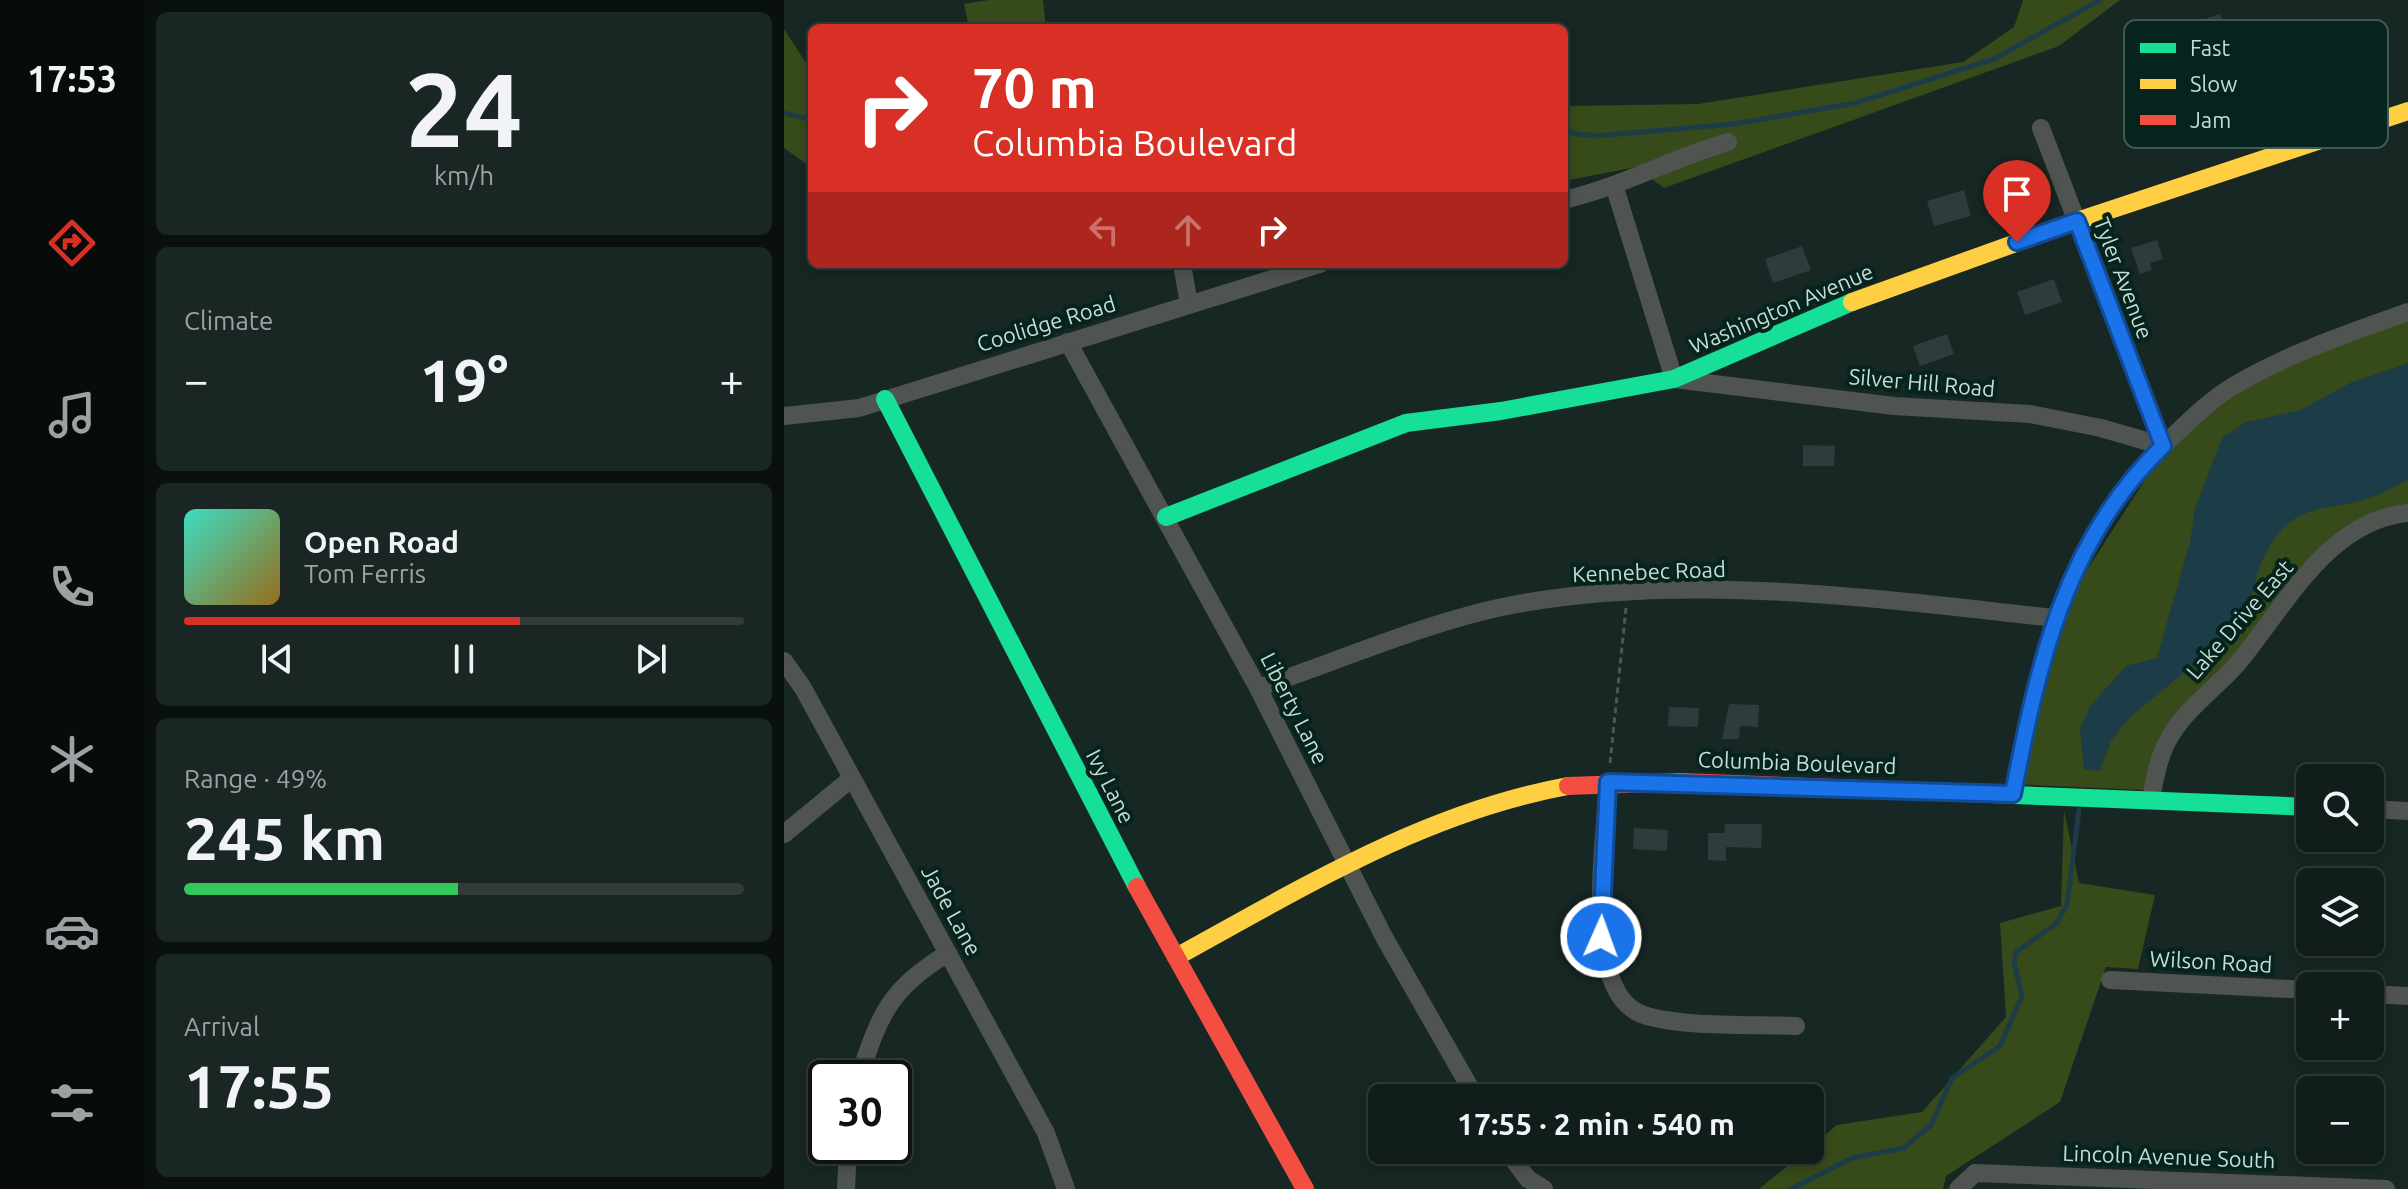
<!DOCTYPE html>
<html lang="en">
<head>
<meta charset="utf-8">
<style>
  body { margin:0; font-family:Ubuntu,sans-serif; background:#1a2624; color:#f1f3f6; height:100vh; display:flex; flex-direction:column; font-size:30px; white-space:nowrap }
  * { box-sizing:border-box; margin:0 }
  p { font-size:26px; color:#9ca2a3 }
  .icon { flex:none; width:44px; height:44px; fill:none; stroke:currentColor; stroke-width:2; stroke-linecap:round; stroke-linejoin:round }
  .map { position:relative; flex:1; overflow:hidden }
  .sheet { display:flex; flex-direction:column; gap:12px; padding:12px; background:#09100f; width:640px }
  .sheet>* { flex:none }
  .top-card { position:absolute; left:24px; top:24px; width:760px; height:244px; border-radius:12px; box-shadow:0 4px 12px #0003,0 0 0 2px #303b3a; background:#d93025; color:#fff; overflow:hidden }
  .tools { position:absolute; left:1512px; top:764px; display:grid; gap:16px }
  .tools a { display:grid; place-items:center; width:88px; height:88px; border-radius:12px; background:#111d1b; box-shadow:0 4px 12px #0003,0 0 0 2px #303b3a; font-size:40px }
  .speed { position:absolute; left:24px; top:1060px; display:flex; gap:16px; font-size:40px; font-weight:700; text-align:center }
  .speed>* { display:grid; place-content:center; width:104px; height:104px; border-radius:50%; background:#111d1b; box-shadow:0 4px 12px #0003,0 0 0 2px #303b3a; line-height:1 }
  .speed .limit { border:4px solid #111; border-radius:12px; background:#fff; color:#111 }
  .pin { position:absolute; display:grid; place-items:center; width:68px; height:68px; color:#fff; margin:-82px -34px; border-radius:50% 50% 50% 0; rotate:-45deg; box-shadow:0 0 8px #0007 }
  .pin .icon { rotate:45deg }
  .me { position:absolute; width:88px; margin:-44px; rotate:2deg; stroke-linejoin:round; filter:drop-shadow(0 0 6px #0008) }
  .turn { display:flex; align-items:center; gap:28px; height:168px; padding:0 32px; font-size:36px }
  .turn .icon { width:104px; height:104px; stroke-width:2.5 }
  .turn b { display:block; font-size:56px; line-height:68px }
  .lanes { display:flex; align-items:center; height:76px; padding:0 32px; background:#0003; justify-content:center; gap:40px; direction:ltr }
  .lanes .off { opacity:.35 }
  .big { font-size:60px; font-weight:600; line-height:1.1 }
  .sheet .widget { flex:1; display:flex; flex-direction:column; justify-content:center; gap:12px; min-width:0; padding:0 28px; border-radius:12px; background:#1a2624 }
  .sheet .dial { align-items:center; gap:0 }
  .dial b { font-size:104px; line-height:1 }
  .song { display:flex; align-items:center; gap:24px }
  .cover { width:96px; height:96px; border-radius:12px; background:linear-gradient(135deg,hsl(170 70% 55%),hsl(40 70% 35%)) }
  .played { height:8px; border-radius:4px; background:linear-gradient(90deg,#d93025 60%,#303b3a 60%) }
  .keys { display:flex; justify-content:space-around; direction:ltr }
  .heat { display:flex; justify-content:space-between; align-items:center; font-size:44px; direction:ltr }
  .charge { height:12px; border-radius:6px; background:linear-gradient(90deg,#34c759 49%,#303b3a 0) }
  .trip { position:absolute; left:584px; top:1084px; width:456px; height:80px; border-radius:12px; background:#111d1b; box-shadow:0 4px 12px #0003,0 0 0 2px #303b3a; font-weight:600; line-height:80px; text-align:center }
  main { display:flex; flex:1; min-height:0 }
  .tab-bar { display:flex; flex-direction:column; width:144px; justify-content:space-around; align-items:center; background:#070c0b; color:#9ca2a3 }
  .tab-bar .icon { width:56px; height:56px }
  .tab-bar .active { color:#d93025 }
  .tab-bar b { font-size:36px; color:#f1f3f6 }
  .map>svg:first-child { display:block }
</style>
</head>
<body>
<main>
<nav class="tab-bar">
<b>17:53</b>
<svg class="icon active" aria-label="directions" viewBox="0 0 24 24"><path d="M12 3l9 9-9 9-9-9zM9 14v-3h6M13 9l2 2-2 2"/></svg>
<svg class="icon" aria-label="music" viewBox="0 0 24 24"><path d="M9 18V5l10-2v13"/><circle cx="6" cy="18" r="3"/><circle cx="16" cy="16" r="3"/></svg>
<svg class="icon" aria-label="phone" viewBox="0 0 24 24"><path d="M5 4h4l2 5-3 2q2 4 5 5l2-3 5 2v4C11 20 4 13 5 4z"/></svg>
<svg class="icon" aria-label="climate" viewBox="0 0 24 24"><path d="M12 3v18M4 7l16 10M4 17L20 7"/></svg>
<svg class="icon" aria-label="car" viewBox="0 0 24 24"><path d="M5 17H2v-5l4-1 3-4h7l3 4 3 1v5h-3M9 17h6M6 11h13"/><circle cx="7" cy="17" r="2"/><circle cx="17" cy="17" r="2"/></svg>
<svg class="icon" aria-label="filters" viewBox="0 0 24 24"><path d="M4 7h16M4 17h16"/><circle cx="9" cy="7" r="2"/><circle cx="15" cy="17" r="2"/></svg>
</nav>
<section class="sheet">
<div class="widget dial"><b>24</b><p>km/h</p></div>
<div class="widget"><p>Climate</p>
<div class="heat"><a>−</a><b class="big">19°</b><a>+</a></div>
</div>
<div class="widget">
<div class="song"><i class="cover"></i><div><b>Open Road</b><p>Tom Ferris</p></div></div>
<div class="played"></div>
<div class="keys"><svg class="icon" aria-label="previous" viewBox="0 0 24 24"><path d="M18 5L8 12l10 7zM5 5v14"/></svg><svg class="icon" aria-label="pause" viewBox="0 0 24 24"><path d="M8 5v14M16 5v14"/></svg><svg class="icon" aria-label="next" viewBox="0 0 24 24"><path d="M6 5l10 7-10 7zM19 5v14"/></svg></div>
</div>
<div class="widget"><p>Range · 49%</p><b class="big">245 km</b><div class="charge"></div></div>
<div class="widget"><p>Arrival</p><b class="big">17:55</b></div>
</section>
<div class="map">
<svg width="1624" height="1189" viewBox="0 0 1624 1189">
  <rect width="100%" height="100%" fill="#172724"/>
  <g fill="#374a19">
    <path d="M205,0H259L262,28H185L180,4Z"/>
    <path d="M1239,0H1336L1275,46L880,188L852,167L780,181V106L914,104L1179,62L1230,27Z"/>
    <path d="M0,29L28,72V168L0,148Z"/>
    <path d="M1624,313V521L1575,529L1389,725L1359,790L1228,784L1270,621L1390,435L1497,361Z"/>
    <path d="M1280,810L1295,883L1371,895L1354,969L1322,967L1276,1102L1162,1176L1159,1189H975L1053,1125L1138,1112L1222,1017L1216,923L1277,906Z"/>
  </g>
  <path fill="#1c3d48" d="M1624,363V480C1611,486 1599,494 1585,498C1541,513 1509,500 1482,553C1469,577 1469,604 1455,627L1345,718L1327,741L1316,771L1300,769L1296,729L1306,706L1342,666L1373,658L1406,542L1411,508L1438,438L1462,422L1516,410L1566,383Z"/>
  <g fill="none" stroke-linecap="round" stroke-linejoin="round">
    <g stroke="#1c3d48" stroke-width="5">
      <path d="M0,113L28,120"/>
      <path d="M780,132L811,136L950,124L1071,103L1210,59L1316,0"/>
      <path d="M1007,1189L1068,1158L1120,1148L1147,1125L1168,1078L1216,1046L1238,996L1230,962L1232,952L1272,924L1283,905L1295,810"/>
    </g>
  </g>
  <g fill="#2e3d3b">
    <path d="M1436,14L1442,34L1414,43L1408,23Z"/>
    <path d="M1180,190L1187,216L1150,226L1143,201Z"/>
    <path d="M1373,240L1379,259L1366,263L1368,270L1356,274L1347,248Z"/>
    <path d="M1018,246L1027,270L989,283L981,259Z"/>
    <path d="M1270,279L1278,302L1241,315L1233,292Z"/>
    <path d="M1163,334L1170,354L1136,366L1129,346Z"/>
    <path d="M1019,445L1051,446L1050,466H1019Z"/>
    <path d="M945,704L975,705L974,727L956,726L955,739H938Z"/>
    <path d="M885,707L915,708L914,727L884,726Z"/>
    <path d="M941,824H978L977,848L942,847V861L924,860V833H940Z"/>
    <path d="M850,828L884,830L883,851L849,849Z"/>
  </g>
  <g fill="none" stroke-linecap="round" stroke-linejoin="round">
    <path stroke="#4e5653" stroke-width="3" stroke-dasharray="6 4" stroke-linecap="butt" d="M826,763L842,608"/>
    <g stroke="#4f5451" stroke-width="18">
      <path d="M1257,128L1379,446"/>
      <path d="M831,188L890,379L1110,406L1246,414L1317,428L1379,446"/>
      <path d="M780,200C839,186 886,159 944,142"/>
      <path d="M398,264L405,304"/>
      <path d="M284,342L474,688L600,937L692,1098"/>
      <path d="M0,416L75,408L536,264"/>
      <path d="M0,661L19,688L262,1133L282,1189"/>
      <path d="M474,688C555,661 645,621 728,605C905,572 1093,599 1271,618"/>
      <path d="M824,782C822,835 797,987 855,1013C889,1028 973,1024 1012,1026"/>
      <path d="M1229,794C1255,660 1279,543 1381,444C1402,424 1425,400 1451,385C1505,353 1565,333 1624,312"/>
      <path d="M1367,799C1371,777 1375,754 1387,735C1404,707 1433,687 1454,663C1500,608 1544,520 1624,513"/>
      <path d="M1586,809L1624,811"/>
      <path d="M0,834L68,778"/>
      <path d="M1326,980L1526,990"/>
      <path d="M1586,994L1624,996"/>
      <path d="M75,1078C96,1013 105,990 164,953"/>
      <path d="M722,1150L744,1179L760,1189"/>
      <path d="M62,1189L64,1146"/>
      <path d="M1174,1189L1191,1173L1602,1189"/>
    </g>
    <g stroke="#16e098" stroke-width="18">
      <path d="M101,399L353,887"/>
      <path d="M382,517L622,423L717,411L890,379L1068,302"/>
      <path d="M1132,791L1526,807"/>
    </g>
    <g stroke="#ffcf43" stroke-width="18">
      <path d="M1068,302L1293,221L1624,111"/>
      <path d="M392,957C518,888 641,812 784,786"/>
    </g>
    <g stroke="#f24e42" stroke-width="18">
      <path d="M784,786L897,782L1132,791"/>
      <path d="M353,887L521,1189"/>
    </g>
  </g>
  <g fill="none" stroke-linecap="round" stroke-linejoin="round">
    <g stroke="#114b97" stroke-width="20">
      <path id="route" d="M817,937L824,782L1229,794C1254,665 1281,540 1379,446L1293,221L1233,242"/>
    </g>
    <use href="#route" stroke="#1a73e8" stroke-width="14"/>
  </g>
  <g text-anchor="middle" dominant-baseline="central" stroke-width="8" stroke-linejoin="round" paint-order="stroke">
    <g font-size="22" fill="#cadbd6" stroke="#05241d">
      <text transform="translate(1340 278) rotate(69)">Tyler Avenue</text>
      <text transform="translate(997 308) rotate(-23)">Washington Avenue</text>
      <text transform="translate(262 323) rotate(-17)">Coolidge Road</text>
      <text transform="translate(1138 382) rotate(5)">Silver Hill Road</text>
      <text transform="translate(865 571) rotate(-2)">Kennebec Road</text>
      <text transform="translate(1455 619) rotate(-49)">Lake Drive East</text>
      <text transform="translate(511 708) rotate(63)">Liberty Lane</text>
      <text transform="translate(1013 762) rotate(2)">Columbia Boulevard</text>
      <text transform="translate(327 786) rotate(63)">Ivy Lane</text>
      <text transform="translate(168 910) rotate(61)">Jade Lane</text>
      <text transform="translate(1427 961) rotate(3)">Wilson Road</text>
      <text transform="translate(1385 1156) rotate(2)">Lincoln Avenue South</text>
    </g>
  </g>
  <rect x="1340" y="20" width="264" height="128" rx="12" fill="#05241d" stroke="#405b54" stroke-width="2"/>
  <rect x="1356" y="43" width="36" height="10" fill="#16e098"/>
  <rect x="1356" y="79" width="36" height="10" fill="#ffcf43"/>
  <rect x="1356" y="115" width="36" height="10" fill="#f24e42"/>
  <g font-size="22" fill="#cadbd6">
    <text x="1406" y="56">Fast</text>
    <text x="1406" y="92">Slow</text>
    <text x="1406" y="128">Jam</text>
  </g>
</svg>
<div class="tools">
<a><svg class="icon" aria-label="search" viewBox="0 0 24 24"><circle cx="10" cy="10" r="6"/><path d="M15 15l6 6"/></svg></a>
<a><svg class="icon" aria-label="layers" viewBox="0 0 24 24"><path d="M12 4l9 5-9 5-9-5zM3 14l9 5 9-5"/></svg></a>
<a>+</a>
<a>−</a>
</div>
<div class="speed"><div class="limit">30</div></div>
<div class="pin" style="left:1233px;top:242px;background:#d93025"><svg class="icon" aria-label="arrive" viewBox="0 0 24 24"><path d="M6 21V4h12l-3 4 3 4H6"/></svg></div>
<svg class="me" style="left:817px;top:937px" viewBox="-20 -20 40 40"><circle r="17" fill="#1a73e8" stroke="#fff" stroke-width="3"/><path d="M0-11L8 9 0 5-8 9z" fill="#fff"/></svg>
<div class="trip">17:55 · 2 min · 540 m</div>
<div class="top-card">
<div class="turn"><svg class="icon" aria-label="right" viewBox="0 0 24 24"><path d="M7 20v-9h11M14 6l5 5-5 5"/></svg><div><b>70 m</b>Columbia Boulevard</div></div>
<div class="lanes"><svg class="icon off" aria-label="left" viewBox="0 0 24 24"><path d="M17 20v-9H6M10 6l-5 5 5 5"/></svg><svg class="icon off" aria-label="ahead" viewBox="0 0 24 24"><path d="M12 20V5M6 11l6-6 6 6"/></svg><svg class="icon" aria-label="right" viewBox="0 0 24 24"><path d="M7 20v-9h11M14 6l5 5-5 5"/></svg></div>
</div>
</div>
</main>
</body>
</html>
